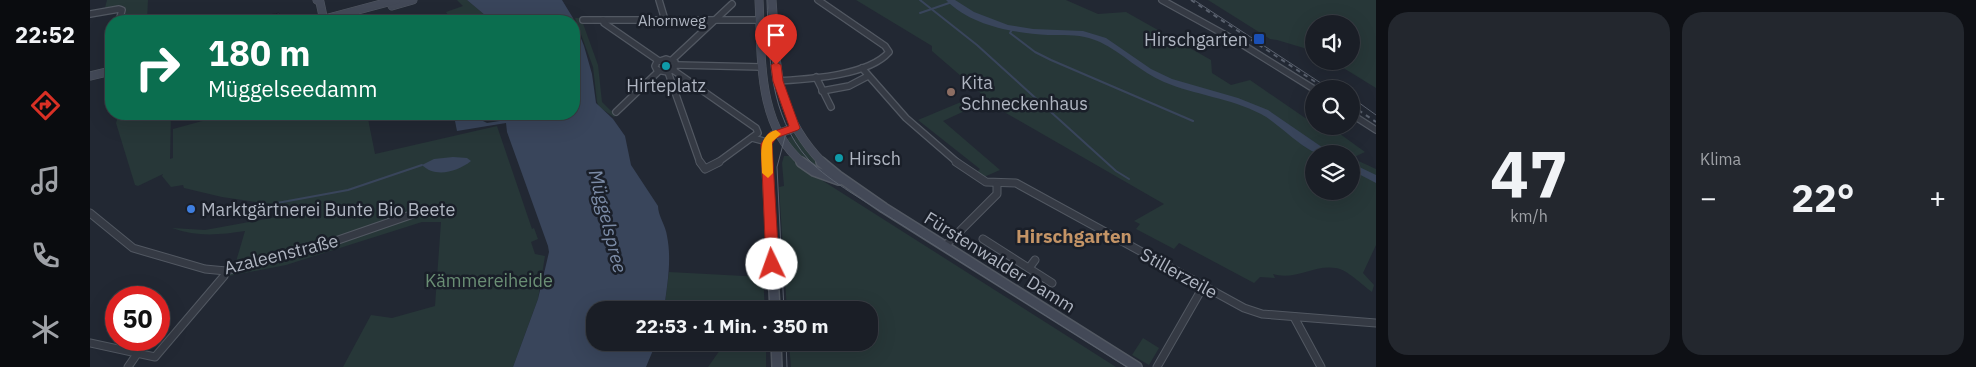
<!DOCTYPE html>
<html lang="de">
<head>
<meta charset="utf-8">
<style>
  body { margin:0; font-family:"IBM Plex Sans",sans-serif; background:#23272e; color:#f1f3f6; height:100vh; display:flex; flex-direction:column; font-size:19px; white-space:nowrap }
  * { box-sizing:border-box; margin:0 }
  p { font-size:16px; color:#9fa2a7 }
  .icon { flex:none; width:28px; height:28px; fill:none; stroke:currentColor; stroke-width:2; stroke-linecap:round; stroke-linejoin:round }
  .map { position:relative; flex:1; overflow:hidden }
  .drawer { display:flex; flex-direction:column; gap:12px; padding:12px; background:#0e1015; width:600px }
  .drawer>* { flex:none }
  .top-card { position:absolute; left:15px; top:15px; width:475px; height:105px; border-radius:20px; box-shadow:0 5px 20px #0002,0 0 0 1px #383c43; background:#0b6e4f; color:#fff; overflow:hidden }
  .buttons { position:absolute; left:1215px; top:15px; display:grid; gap:10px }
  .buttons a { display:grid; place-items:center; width:55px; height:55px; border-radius:50%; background:#1a1e26; box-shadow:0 5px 20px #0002,0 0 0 1px #383c43; font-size:25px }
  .speed { position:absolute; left:15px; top:286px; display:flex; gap:10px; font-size:25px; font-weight:700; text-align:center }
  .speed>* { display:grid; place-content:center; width:65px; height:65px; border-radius:50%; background:#1a1e26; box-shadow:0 5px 20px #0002,0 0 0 1px #383c43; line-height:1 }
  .speed .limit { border:8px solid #d22; background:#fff; color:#111 }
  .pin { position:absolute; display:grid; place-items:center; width:42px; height:42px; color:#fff; margin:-51px -21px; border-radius:50% 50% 50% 0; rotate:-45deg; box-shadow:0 0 5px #0007 }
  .pin .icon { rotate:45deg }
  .me { position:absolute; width:55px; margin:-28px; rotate:357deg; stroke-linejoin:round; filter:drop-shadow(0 0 4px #0008) }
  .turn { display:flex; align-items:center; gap:18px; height:105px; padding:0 20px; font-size:22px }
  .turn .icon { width:65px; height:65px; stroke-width:2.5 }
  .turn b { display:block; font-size:35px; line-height:42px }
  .big { font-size:38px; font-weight:700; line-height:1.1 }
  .drawer .tile { flex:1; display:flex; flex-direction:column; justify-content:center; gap:8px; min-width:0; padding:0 18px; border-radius:20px; background:#23272e }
  .drawer .dial { align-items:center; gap:0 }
  .dial b { font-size:65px; line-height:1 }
  .heat { display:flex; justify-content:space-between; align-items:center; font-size:28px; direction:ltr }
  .drawer .tiles { flex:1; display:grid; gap:12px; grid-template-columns:repeat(2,1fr) }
  .trip { position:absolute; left:496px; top:301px; width:292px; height:50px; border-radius:20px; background:#1a1e26; box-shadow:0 5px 20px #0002,0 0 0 1px #383c43; font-weight:700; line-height:50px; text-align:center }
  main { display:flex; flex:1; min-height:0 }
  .tabs { display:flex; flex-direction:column; width:90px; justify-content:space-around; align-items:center; background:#0a0c0f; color:#9fa2a7 }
  .tabs .icon { width:35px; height:35px }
  .tabs .current { color:#d93025 }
  .tabs b { font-size:22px; color:#f1f3f6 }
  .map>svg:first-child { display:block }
</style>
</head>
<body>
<main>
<nav class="tabs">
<b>22:52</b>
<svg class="icon current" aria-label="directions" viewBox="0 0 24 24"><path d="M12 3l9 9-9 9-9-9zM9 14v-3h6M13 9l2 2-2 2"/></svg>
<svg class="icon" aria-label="music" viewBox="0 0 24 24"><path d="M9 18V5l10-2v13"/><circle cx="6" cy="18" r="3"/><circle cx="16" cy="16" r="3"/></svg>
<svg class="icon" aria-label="phone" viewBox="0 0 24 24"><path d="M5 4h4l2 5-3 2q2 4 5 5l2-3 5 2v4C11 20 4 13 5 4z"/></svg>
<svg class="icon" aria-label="climate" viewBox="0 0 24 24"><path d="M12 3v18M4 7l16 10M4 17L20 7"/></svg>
</nav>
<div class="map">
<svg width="1286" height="367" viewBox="0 0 1286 367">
  <rect width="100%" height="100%" fill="#222833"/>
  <g fill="#273738" fill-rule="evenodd">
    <path d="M17,0H58L57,21H32L34,6L12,11L11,9L15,8Z"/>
    <path d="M367,0H377L402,21H362L356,12L373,6Z"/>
    <path d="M766,0H976L1008,14L1036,12L1121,60L1122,73L1141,85L1160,80L1224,124V126H1239L1275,152L1262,158L1286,169V245L1273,273L1284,285L1282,292C1272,285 1258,270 1246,268C1224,264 1205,281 1183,274L1185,278L1170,277L1164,283L1089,243L1084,249L1046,229L1050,224L1044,221L1074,204L909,109L842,51V46ZM1224,154H1261V191H1224Z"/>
    <path d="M1118,0H1286V88L1242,61H1261V24H1224V51L1187,40L1180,39Z"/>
    <path d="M485,18H491L508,65L512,102L520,110L528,114L524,117L509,107L507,102L503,67Z"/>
    <path d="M871,102L879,109L853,121L910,170L894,177L887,172L890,169L828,120Z"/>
    <path d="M29,114H81L80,159L83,158V129L138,114H277L285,154L407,126L442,229L444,228L448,239L441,242L445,254L455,256L448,299L423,367H253L281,315L302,318L345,306L351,222H332L196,265L139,276L145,265L155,231C129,235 107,237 82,228L115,230L187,217V205L132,197L94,188L93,185L81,187L72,176L73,174L48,186L45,185L26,123Z"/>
    <path d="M702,134H704L719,154L739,174L722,168L697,143L698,138L702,136L705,139Z"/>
    <path d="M694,156H701L719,172L1026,367H701L699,343L780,342V310H697L689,187L694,186L692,163Z"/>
    <path d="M579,272L673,277L675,310H574Z"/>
    <path d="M1053,338L1069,348L1059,365L1042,355Z"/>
    <path d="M635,343H676V367H618Z"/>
  </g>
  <g fill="#39455b">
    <path d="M377,0H472L483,18L494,46L502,74L506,103L523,119L535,136L541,165L568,206C568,216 576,226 577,236C582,261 577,285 574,310H505V342L566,343L556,367H423L448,299L459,252L458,246L417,132L416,123L367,131L364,116L373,114H390L393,121L397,123L416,120L417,114H484V21H402Z"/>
    <path d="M363,157L377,158L381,161C367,172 345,178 332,165L344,159Z"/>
  </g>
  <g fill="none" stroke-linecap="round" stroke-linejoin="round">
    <g stroke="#39455b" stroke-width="2">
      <path d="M830,0L887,45L1026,171L1039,179"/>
      <path d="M830,13L862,2"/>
      <path d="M923,28L920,33L945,52L961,60L1103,121"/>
      <path d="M187,203L258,190L332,165"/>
    </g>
    <g fill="#39455b" fill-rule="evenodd">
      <path d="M856,0H865L884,12L918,25L943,29L993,31L1016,38L1061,69L1082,79L1148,98L1178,110L1242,154C1238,154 1234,154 1230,154C1214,151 1187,122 1171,114C1140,98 1105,95 1074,82C1050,72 1033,53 1010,42C993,34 976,35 958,35C924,33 881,26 856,0Z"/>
      <path d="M1261,163L1286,175V183L1261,170Z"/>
    </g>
  </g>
  <path fill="#484f5d" stroke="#1c212b" d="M189,13L190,21H162L161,19Z"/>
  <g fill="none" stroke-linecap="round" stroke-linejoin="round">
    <g stroke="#525862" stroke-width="8">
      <g id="street-far1">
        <path d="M569,0L575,20"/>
        <path d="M1072,0L1150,43L1224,89"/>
        <path d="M0,14L29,9L32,10L29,21"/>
        <path d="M493,20H670"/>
        <path d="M513,20L514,23L569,61"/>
        <path d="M124,21L137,19V21"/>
        <path d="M576,59L585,62L584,68L578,72L567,70L565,66L567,62Z"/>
        <path d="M582,60L642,4"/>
        <path d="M587,65L672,67"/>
        <path d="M772,68L816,118L868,163"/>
        <path d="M583,70L666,128L668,133L627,163"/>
        <path d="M18,72L21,61"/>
        <path d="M578,72L610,163"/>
        <path d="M726,77L741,107"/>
        <path d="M688,81C719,79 778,76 799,52L795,46L728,0"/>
        <path d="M732,91L759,86L778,76"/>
        <path d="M526,112L569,71"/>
        <path d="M1261,114L1286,130"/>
        <path d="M662,138L677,142"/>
      </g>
    </g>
    <g stroke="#525862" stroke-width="9">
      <g id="street">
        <path d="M610,162L615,169L629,162"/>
        <path d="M866,162L896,182L926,183L1154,308L1172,314L1286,323"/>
        <path d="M0,213L43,248L115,269L136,271L228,247L332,211"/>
        <path d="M893,239L962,283"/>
        <path d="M855,246L907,194V185"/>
        <path d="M939,268L945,260"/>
        <path d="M1204,317L1231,367"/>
        <path d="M0,343L65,357L134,276L136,271"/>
        <path d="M38,367L47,354"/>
        <path d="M1067,367L1113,287"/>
      </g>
    </g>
    <g stroke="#525862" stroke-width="9">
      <g id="secondary-far1">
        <path d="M227,0L230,2L234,21"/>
        <path d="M669,0C672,54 666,125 713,163"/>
        <path d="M682,0C687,65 683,112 733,163"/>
        <path d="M302,6L323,0"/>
        <path d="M227,21L306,0"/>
        <path d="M0,76L21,71"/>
        <path d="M677,163L676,144L683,135L705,128"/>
      </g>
    </g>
    <g stroke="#525862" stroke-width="12">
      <g id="secondary">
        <path d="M677,162L685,310"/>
        <path d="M711,162L724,171L749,180"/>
        <path d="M731,162L748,176L794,208L1047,367"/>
        <path d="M686,342L687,367"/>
      </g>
    </g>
    <use href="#street-far1" stroke="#353a44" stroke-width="5.5"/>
    <use href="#street" stroke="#353a44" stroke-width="7"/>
    <use href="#secondary-far1" stroke="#434957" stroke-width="8"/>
    <use href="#secondary" stroke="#434957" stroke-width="9"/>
    <g stroke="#59606d" stroke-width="1">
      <path d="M677,0C679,56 679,115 718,159C730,172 745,182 760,192L1037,367"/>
      <path d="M1104,0L1240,89"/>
      <path d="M1261,97L1286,115"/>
      <path d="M694,310L687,167L695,137V127"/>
      <path d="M696,342L697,367"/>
    </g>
    <g stroke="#59606d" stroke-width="2" stroke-dasharray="4.5 4.5" stroke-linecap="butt">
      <path d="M1101,0L1236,89"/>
      <path d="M1261,105L1286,122"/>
    </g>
  </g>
  <path fill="#d93025" stroke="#8d1f18" d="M686,62L691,65L693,81L710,128L708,130L686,138L682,144L689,264L687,268L682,269L678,268L676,264L671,144L679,133L699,126L683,81L681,65Z"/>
  <path fill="#f59e0b" d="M686,130L691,134L682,142L683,173L678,178L672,173C672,157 666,136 686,130Z"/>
  <rect fill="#1a4fb4" stroke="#1a1f29" stroke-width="2" x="1163" y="33" width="12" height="12" rx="2.5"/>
  <g fill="#0f9aa8" stroke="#1a1f29" stroke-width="2">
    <circle cx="576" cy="66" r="5"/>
    <circle cx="749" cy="158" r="5"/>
  </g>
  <circle fill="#8d6e63" stroke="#1a1f29" stroke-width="2" cx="861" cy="92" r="5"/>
  <circle fill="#3f7fe0" stroke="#1a1f29" stroke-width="2" cx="101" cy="209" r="5"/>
  <g text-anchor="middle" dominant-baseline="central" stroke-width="5" stroke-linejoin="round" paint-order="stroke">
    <g font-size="15" fill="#afb5c1" stroke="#1a1f29">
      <text x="582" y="20">Ahornweg</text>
    </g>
    <g font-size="18" fill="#afb5c1" stroke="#1a1f29" text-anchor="start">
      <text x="1158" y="39" text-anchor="end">Hirschgarten</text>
      <text x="871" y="82">Kita<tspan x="871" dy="21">Schneckenhaus</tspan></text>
      <text x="576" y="85" text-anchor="middle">Hirteplatz</text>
      <text x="759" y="158">Hirsch</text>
      <text x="111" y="209">Marktgärtnerei Bunte Bio Beete</text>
    </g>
    <g font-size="18" fill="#afb5c1" stroke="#1a1f29">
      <text transform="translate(191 254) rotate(-14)">Azaleenstraße</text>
      <text transform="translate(910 262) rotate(32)">Fürstenwalder Damm</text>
      <text transform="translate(1089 273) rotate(29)">Stillerzeile</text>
    </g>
    <g font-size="18" fill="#6a8e74" stroke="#1a1f29">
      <text x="399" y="280">Kämmereiheide</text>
    </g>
    <g font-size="19" font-style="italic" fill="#7b8ba6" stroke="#1a1f29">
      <text transform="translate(518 221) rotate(76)">Müggelspree</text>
    </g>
    <g font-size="19" font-weight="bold" fill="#c49466" stroke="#1a1f29">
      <text x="984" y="236">Hirschgarten</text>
    </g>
  </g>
</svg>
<div class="buttons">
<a><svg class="icon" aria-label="sound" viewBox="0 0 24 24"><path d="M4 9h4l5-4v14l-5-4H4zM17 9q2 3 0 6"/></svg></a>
<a><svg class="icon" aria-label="search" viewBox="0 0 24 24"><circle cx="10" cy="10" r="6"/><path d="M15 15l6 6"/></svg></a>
<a><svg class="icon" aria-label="layers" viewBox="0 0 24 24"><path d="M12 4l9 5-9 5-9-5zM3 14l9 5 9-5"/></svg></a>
</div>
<div class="speed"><div class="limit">50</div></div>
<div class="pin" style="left:686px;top:65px;background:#d93025"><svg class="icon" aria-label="arrive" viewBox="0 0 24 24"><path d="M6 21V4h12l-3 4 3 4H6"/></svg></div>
<svg class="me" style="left:682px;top:264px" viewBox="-20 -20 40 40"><circle r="19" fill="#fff"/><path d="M0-13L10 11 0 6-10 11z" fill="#d93025"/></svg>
<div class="trip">22:53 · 1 Min. · 350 m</div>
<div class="top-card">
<div class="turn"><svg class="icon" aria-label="right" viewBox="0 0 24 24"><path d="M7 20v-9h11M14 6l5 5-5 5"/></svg><div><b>180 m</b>Müggelseedamm</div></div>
</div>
</div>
<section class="drawer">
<div class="tiles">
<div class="tile dial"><b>47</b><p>km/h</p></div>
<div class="tile"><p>Klima</p>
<div class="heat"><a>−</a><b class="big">22°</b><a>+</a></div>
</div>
</div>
</section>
</main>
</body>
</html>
